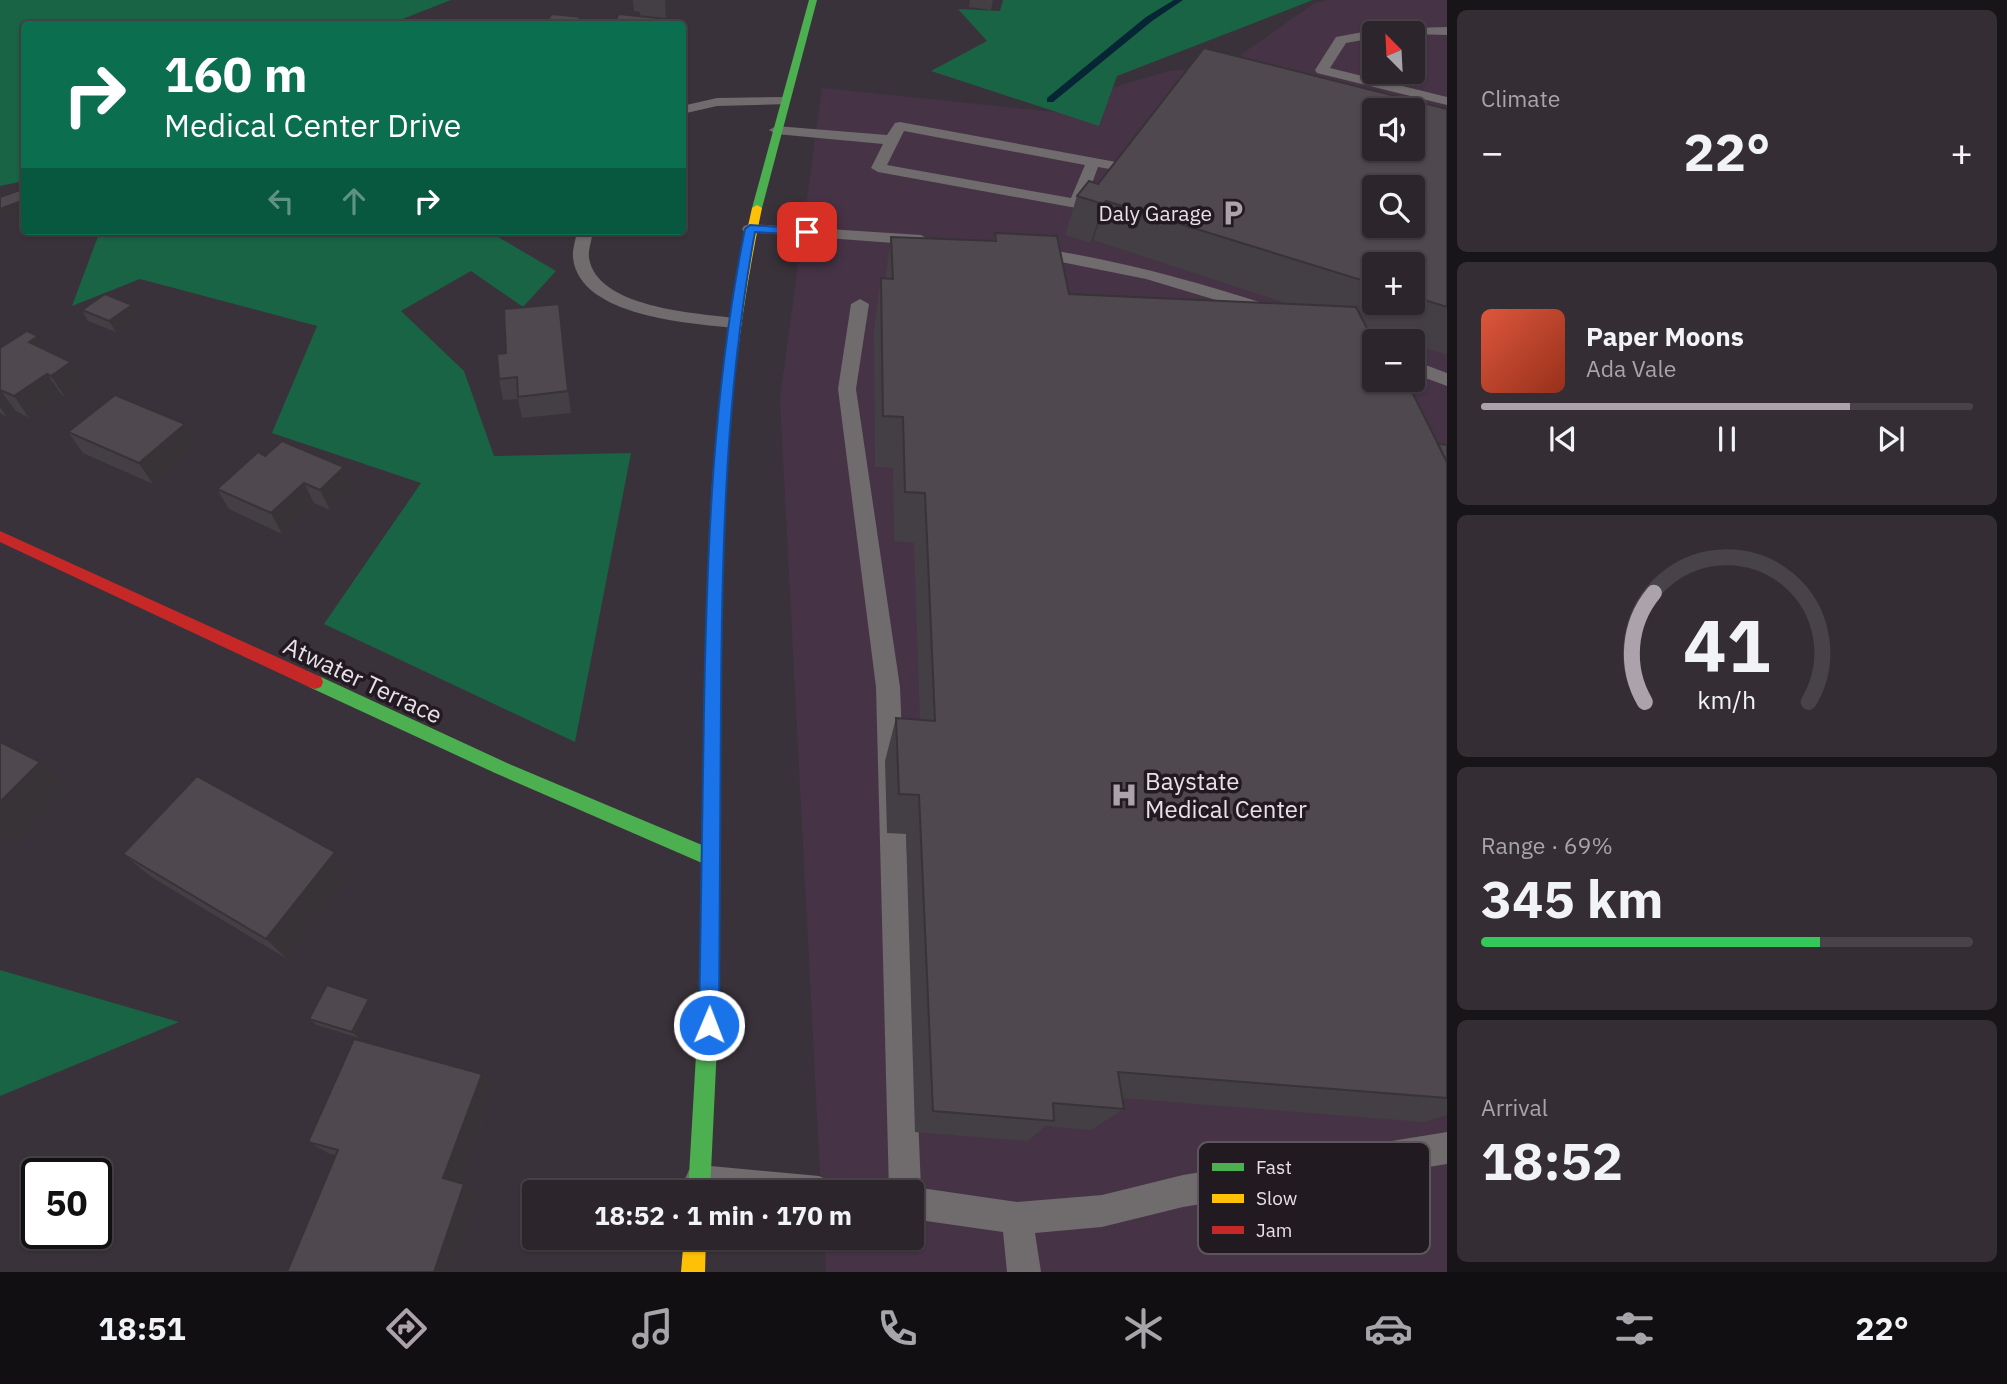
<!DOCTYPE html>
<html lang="en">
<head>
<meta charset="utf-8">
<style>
  body { margin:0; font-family:"IBM Plex Sans",sans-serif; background:#342e34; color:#f1f3f6; height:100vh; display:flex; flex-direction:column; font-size:26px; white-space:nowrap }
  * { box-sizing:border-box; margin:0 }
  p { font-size:23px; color:#a6a5a9 }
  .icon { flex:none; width:38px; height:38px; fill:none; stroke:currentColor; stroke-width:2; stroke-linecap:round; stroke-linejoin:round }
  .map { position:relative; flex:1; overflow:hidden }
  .details { display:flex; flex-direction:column; gap:10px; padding:10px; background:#181518; width:560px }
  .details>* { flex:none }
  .banner { position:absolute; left:21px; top:21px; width:665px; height:214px; border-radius:7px; box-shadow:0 2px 5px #0004,0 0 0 2px #484348; background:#0b6e4f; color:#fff; overflow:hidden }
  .needle { width:46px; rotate:336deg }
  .controls { position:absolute; left:1362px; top:21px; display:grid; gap:14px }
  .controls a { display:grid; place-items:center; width:63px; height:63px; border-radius:7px; background:#2c262c; box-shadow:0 2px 5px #0004,0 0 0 2px #484348; font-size:35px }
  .speed { position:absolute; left:21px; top:1158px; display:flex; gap:14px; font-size:35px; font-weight:700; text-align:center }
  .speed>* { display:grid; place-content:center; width:91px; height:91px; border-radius:50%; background:#2c262c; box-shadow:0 2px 5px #0004,0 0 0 2px #484348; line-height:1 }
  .speed .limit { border:4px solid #111; border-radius:10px; background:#fff; color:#111 }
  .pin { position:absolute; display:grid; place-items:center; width:60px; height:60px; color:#fff; margin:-30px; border-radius:14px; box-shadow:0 4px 10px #0006 }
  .me { position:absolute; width:77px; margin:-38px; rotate:1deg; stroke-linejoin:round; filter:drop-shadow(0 0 5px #0008) }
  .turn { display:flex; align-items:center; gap:24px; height:147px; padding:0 28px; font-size:32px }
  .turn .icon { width:91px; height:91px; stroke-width:2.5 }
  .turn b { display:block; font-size:49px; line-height:60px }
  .lanes { display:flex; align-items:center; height:66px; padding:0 28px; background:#0003; justify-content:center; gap:35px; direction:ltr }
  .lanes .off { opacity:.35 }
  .big { font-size:52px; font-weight:700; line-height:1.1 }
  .details .tile { flex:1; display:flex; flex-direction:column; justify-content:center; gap:10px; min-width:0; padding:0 24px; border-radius:10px; background:#342e34 }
  .details .dial { align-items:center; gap:0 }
  .dial svg { height:182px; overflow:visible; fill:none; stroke:#484348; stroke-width:7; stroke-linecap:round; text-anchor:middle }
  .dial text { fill:#f1f3f6; stroke:none }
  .song { display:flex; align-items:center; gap:21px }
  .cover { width:84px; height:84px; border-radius:10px; background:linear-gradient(135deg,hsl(10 70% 55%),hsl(10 70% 35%)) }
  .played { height:7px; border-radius:4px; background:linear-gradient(90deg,#aca2ab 75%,#484348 75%) }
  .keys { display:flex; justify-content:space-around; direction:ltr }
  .heat { display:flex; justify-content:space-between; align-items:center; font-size:38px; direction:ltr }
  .charge { height:10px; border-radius:5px; background:linear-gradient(90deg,#34c759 69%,#484348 0) }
  .trip { position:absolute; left:522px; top:1180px; width:402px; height:70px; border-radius:7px; background:#2c262c; box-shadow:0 2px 5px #0004,0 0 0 2px #484348; font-weight:700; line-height:70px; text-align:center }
  .dock { display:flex; height:112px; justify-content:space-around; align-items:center; background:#120f12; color:#a6a5a9 }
  .dock .icon { width:49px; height:49px }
  .dock .current { color:#aca2ab }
  .dock b { font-size:32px; color:#f1f3f6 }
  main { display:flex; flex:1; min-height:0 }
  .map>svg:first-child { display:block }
</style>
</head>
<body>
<main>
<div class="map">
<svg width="1447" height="1272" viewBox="0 0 1447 1272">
  <rect width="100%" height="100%" fill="#3a323a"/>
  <path fill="#463446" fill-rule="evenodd" d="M1328,0H1447V1272H826L824,1237H912V1192H821L780,399L822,88L1073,114L1105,90L1169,71L1226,65L1315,3ZM1374,33H1412V72H1374ZM1374,110H1412V149H1374ZM1374,187H1412V226H1374ZM1374,264H1412V303H1374ZM1374,341H1412V380H1374Z"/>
  <g fill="#186444">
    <path d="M0,0H451L390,24H24V181L0,186Z"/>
    <path d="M1003,0H1313L1117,76L1099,126L931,71L987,41L958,9L1000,11Z"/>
    <path d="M100,231H488L556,271L523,307L471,271L401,311L464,371L494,456L631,453L575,742L324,624L421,483L272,433L317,326L140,279L72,306Z"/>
    <path d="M0,970L179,1022L0,1096Z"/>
  </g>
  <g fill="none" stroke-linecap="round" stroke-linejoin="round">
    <path fill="#062535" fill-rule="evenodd" d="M1174,0H1183L1152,21L1053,102H1047V98L1146,17Z"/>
    <g fill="#706b6c" fill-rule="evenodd">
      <path d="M1447,27V35L1374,33V38L1346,43L1330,68L1447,97V105L1317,73L1315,70L1336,37L1379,29Z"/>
      <path d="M784,97L789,98V104L717,106L682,114V106L717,98Z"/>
      <path d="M900,122L1127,164L1134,168L1127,172L1098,167L1086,200L1104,204L1106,207L1104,210L1098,212L878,172L871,168L883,144L776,134L769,130L776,126L887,135L895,123ZM904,131L1085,165L1071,198L887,165Z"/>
      <path d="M750,224L921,235L929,240L921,245L744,232L742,229L744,226Z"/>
      <path d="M577,231H593C592,239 588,250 589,258C597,308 696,313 734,318L743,323L734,328C690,323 580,317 573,258C572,250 576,239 577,231Z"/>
      <path d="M1032,247C1115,259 1195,281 1275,307L1278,311L1269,316L1146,279L1026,255L1024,252L1026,249Z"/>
      <path d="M860,299L869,304L856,389L900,687L921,1188L1017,1202L1102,1195L1183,1175L1447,1132V1164L1183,1207L1102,1227L1035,1233L1041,1272H1007L1003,1232L912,1219V1192H889L876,687L838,389L851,304Z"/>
      <path d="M1412,360L1447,373V386L1412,373Z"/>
      <path d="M700,1165L819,1176L830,1181L835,1192H689L684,1181L689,1170Z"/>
    </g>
    <g fill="#4caf50" fill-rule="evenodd">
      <path d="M809,0H817L762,208L753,210L752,208Z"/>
      <path d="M715,558L722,564L719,1004L710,1192H688L699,1004L702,863L495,773L309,687L307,682L309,677L315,675L321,677L507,763L702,845L708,564Z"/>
    </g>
    <g fill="#ffc107" fill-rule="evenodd">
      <path d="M757,205L762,208C737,326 725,444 722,564L715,570L708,564C712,443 725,326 752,208Z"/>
      <path d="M684,1237H706L705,1272H681Z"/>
    </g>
    <path fill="#c62828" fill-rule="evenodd" d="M0,531L321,677L323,682L321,687L315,689L309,687L0,542Z"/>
  </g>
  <g fill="#443f44" fill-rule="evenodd">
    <path d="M632,0H674L666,18L640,16V12L634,11L633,1Z"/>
    <path d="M970,0H993L991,10L969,7Z"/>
    <path d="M1447,109V355L1412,344V341H1405L1367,329L1374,380L1438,444L1447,445V1115L1424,1122L1122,1098L1124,1109L1091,1130L1046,1126L1027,1141L915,1132L906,834L887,833L885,761L896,718L920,720L914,543L894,541L893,468L875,467L874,330L881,278L885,279L891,237L993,241L995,233L1069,294L1289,304L1093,240L1091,243L1065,235L1077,196L1098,184ZM1374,264H1412V303H1374Z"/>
    <path d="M132,305L138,316L116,332L88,321L82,310Z"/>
    <path d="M562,325L571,413L522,418L518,399L503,400L499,379L506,353Z"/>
    <path d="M38,336L47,351L85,383L65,397L62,395L29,418L16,411L7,417L0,413V348Z"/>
    <path d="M185,424L197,446L153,484L83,453L68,432Z"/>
    <path d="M265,456L344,467L353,488L330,510L314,503L282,534L229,509L217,489Z"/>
    <path d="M123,854L353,874L287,959L150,876Z"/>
    <path d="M375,1005L359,1038L317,1025L309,1019Z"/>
    <path d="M482,1074L494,1088L460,1183L464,1184L478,1194L451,1272H287L336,1155L330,1154L308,1142Z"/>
  </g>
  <g fill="#373337">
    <path d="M665,0H674L666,18Z"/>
    <path d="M581,17L582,24H575Z"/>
    <path d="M24,200V214L2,222L0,218V209Z"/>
    <path d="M1106,201L1093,240L1091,243L1103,204Z"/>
    <path d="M559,304L562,325L571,413L568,391Z"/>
    <path d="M132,305L138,316L116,332L109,321Z"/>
    <path d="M38,336L52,358L29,342Z"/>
    <path d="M71,362L85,383L65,397L51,376Z"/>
    <path d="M47,374L62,395L29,418L14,396Z"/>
    <path d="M0,390L16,411L7,417L0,407Z"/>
    <path d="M185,424L197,446L153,484L139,463Z"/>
    <path d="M344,467L353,488L330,510L320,490Z"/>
    <path d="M304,483L314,503L282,534L271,513Z"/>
    <path d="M40,762L68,787L11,848L0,840V802Z"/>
    <path d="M335,852L353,874L287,959L266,939Z"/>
    <path d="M369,999L375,1005L359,1038L352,1032Z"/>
    <path d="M482,1074L494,1088L458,1188L443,1178Z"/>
    <path d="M464,1184L478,1194L451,1272H434Z"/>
  </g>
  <g fill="#4f494f" stroke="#373337" stroke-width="2" fill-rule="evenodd">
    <path d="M552,14L581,17L575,24H544Z"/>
    <path d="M619,14L657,18L653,24H613Z"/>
    <path d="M437,19L441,24H421L420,22Z"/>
    <path d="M1204,48L1447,109V307L1412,296V264H1374V284L1106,201L1103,204L1077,196L1089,181L1098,184ZM1374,110H1412V149H1374ZM1374,187H1412V226H1374Z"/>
    <path d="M20,190L24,194V200L0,209V197Z"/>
    <path d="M995,233L1057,236L1069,294L1356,307L1374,342V380H1406L1447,462V1098L1118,1072L1124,1109L1053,1103L1054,1121L933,1111L919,795L899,794L896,718L935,721L925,493L905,492L903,417L883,416L881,278L893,279L891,237L996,241Z"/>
    <path d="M105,294L132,305L109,321L82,310Z"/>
    <path d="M559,304L568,391L518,397L517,377L499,379L497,354L506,353L504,309Z"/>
    <path d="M27,331L38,336L29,342L71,362L51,376L47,374L14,396L0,390V348Z"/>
    <path d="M115,395L185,424L139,463L68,432Z"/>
    <path d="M282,441L344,467L320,490L304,483L271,513L217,489L258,452L265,456Z"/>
    <path d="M1438,444L1447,445V462Z"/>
    <path d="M0,742L40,762L0,802Z"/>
    <path d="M197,776L335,852L266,939L123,854Z"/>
    <path d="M327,985L369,999L352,1032L309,1019Z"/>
    <path d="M354,1039L482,1074L443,1178L464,1184L434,1272H287L338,1150L308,1142Z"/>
  </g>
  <path fill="#1a73e8" stroke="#114b97" stroke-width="2" d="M750,225L807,229L812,232L807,235L755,232C726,388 722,544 721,702C720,810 720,917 719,1025L716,1032L709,1035L702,1032L699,1025C700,919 702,813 704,708C707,546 713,388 745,229Z"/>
  <defs>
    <g id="parking-bare" transform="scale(2.1)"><path d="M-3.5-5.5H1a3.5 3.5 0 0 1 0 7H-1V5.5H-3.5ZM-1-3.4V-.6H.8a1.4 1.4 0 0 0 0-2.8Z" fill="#aca2ab" stroke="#211a20" stroke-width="2.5" paint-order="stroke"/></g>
    <g id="hospital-bare" transform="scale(2.1)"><path d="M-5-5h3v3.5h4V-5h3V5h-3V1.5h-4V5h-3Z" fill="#aca2ab" stroke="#211a20" stroke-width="2.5" paint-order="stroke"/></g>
  </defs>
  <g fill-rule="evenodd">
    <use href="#parking-bare" x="1233" y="213"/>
    <use href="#hospital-bare" x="1124" y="795"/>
  </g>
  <g text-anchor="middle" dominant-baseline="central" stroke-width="7" stroke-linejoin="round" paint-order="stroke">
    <g font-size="21" fill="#e9dfe8" stroke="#211a20" text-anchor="end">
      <text x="1212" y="213">Daly Garage</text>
    </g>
    <g font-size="24" fill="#e9dfe8" stroke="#211a20">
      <text transform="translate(363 680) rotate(25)">Atwater Terrace</text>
    </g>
    <g font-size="24" fill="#e9dfe8" stroke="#211a20" text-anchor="start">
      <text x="1145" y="781">Baystate<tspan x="1145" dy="28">Medical Center</tspan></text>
    </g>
  </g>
  <rect x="1198" y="1142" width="232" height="112" rx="10" fill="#211a20" stroke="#5d555c" stroke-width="2"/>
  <rect x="1212" y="1163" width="32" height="8" fill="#4caf50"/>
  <rect x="1212" y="1194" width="32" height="9" fill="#ffc107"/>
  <rect x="1212" y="1226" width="32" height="8" fill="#c62828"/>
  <g font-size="19" fill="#e9dfe8">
    <text x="1256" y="1174">Fast</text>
    <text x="1256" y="1205">Slow</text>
    <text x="1256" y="1237">Jam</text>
  </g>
</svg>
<div class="controls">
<a><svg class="needle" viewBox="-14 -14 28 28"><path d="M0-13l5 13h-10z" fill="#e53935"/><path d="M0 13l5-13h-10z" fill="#a6a5a9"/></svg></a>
<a><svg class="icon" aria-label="sound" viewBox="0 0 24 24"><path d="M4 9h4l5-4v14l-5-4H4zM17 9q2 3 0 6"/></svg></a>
<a><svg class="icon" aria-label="search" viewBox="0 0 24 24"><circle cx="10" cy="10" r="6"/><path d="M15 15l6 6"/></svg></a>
<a>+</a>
<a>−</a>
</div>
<div class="speed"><div class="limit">50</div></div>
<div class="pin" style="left:807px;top:232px;background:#d93025"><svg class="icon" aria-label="arrive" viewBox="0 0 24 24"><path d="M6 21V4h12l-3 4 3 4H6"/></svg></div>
<svg class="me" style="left:709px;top:1025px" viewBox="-20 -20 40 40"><circle r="17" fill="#1a73e8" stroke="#fff" stroke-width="3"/><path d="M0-11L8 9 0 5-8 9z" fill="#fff"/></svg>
<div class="trip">18:52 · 1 min · 170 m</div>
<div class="banner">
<div class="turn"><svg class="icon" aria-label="right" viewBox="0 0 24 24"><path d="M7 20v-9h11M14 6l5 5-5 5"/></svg><div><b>160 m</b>Medical Center Drive</div></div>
<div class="lanes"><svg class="icon off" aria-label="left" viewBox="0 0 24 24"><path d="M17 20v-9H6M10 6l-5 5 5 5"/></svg><svg class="icon off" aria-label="ahead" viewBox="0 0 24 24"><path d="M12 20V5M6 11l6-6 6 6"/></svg><svg class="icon" aria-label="right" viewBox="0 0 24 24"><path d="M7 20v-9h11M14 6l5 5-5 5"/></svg></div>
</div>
</div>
<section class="details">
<div class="tile"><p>Climate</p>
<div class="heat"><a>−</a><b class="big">22°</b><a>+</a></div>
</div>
<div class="tile">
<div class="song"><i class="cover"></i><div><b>Paper Moons</b><p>Ada Vale</p></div></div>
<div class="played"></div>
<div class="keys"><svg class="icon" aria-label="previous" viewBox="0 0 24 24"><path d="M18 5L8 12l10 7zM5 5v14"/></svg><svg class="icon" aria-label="pause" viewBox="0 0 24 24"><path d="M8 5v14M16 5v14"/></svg><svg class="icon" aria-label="next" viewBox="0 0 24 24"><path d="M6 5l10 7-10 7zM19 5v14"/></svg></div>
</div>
<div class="tile dial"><svg viewBox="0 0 100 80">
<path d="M14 69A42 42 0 1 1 86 69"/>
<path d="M14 69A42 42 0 0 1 18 21" stroke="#aca2ab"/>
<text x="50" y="56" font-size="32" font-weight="700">41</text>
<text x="50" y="72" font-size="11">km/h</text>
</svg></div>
<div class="tile"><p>Range · 69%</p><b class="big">345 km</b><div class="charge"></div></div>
<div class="tile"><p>Arrival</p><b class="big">18:52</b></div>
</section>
</main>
<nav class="dock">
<b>18:51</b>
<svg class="icon current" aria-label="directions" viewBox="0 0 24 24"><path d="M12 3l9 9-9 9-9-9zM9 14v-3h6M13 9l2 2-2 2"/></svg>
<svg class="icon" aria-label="music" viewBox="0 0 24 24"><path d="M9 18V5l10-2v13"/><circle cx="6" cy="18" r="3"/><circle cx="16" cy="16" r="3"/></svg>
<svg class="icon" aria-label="phone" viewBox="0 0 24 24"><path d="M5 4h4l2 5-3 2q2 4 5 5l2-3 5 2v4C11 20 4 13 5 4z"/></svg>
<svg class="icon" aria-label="climate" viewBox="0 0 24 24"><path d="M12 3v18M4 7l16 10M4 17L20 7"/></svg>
<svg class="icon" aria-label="car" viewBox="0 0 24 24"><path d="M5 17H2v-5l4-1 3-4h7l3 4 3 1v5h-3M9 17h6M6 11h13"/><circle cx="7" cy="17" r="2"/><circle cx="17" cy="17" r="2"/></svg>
<svg class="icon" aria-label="filters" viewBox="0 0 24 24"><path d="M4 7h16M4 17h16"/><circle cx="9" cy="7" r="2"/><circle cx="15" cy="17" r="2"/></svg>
<b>22°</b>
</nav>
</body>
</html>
